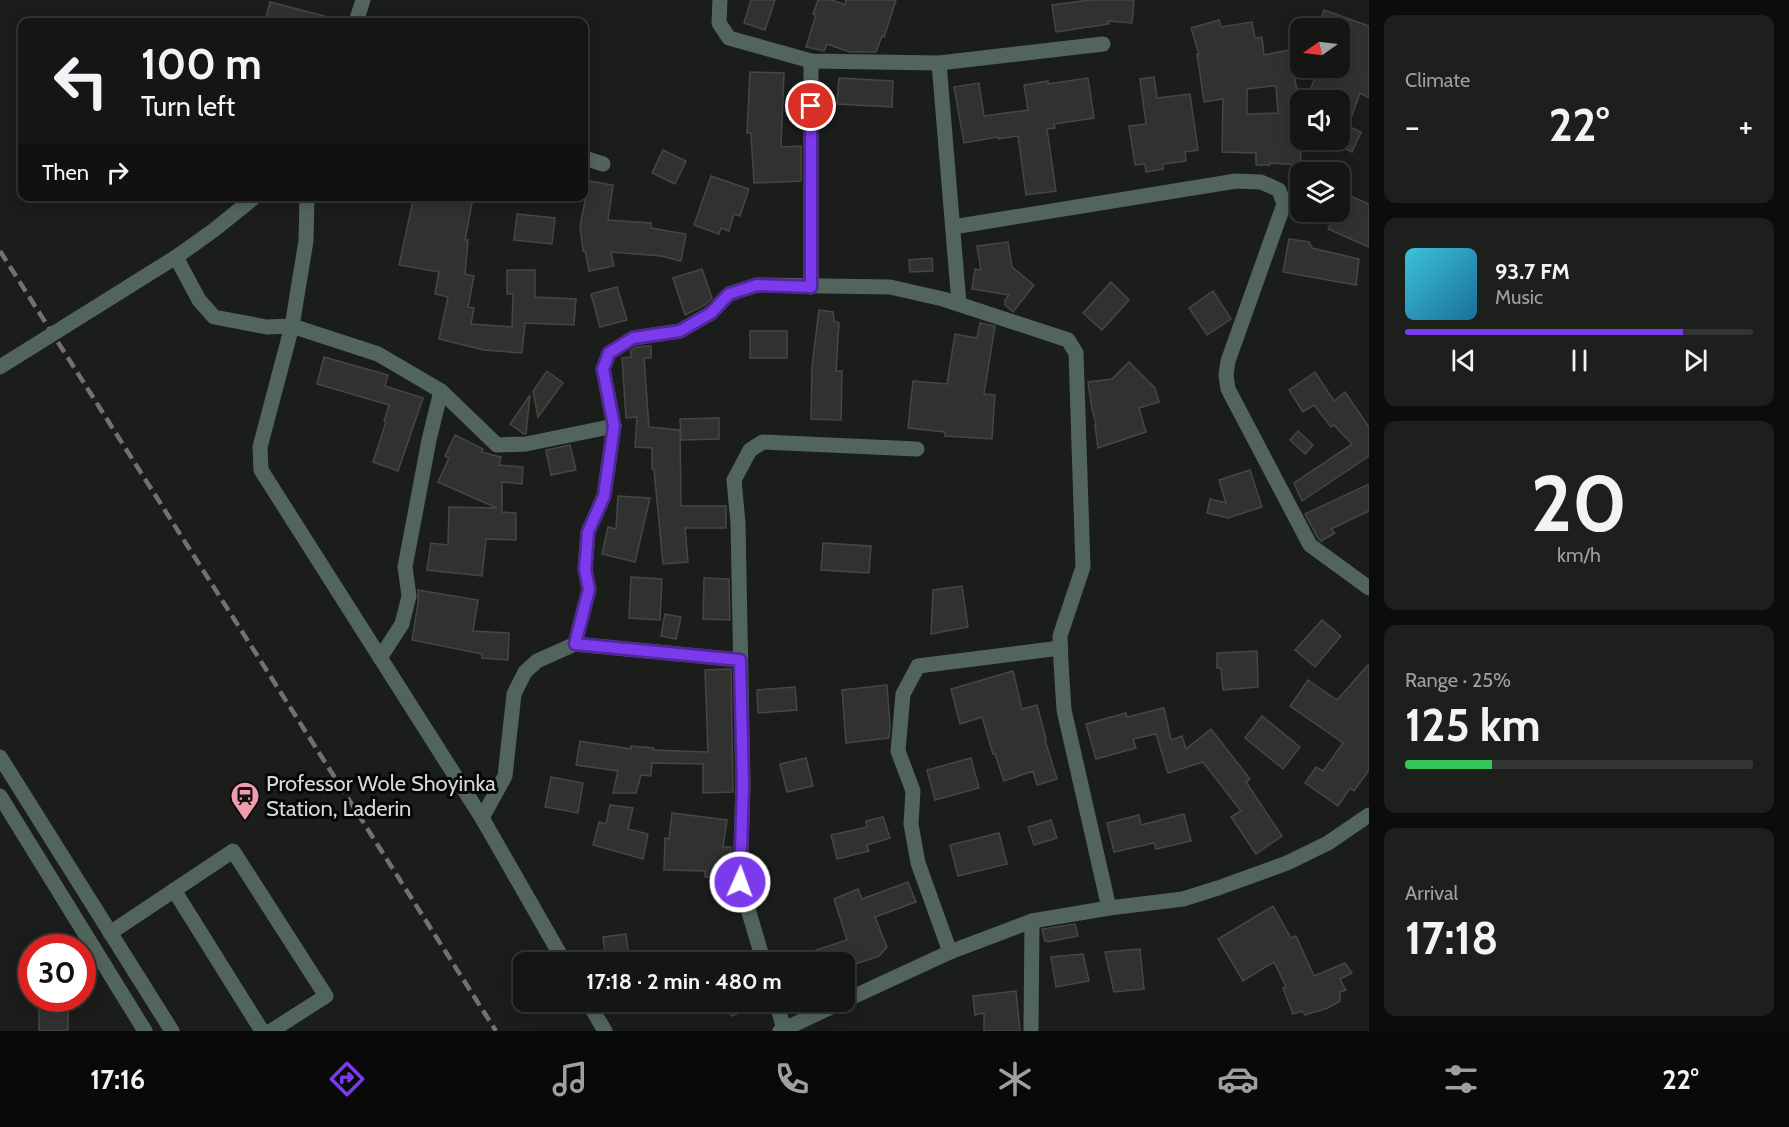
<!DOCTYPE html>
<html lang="en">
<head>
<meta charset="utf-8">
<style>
  body { margin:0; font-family:Cabin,sans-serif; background:#1d1f1d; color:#f1f3f6; height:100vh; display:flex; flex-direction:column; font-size:22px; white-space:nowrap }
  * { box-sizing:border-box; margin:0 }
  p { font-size:20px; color:#9d9fa0 }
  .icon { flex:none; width:33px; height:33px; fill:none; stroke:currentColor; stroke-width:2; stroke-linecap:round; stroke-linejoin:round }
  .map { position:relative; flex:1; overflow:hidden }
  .sheet { display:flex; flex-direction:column; gap:15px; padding:15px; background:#0b0c0b; width:420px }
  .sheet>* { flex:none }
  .hud { position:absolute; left:18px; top:18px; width:570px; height:183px; border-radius:12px; box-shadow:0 3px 15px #0003,0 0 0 2px #333534; background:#141614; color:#f1f3f6; overflow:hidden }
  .needle { width:39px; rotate:256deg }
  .controls { position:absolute; left:1290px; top:18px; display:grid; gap:12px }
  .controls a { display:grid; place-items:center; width:60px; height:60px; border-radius:12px; background:#141614; box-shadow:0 3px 15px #0003,0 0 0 2px #333534; font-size:30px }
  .speed { position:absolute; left:18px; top:934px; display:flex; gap:12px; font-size:30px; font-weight:700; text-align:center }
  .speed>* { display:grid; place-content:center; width:78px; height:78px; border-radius:50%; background:#141614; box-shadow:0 3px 15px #0003,0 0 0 2px #333534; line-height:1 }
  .speed .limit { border:9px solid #d22; background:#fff; color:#111 }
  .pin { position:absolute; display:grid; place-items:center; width:51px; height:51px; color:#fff; margin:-26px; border:3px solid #fff; border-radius:50%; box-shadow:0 2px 6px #0007 }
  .me { position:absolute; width:66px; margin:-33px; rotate:2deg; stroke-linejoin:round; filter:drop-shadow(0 0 4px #0008) }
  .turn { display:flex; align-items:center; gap:21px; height:126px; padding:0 24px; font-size:27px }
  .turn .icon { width:78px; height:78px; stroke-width:2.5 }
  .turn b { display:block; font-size:42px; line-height:51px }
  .then { display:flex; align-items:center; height:57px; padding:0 24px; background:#0003; gap:12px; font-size:22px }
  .big { font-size:45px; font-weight:700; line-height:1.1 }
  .sheet .widget { flex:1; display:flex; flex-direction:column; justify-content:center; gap:9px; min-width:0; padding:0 21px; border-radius:12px; background:#1d1f1d }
  .sheet .dial { align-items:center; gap:0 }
  .dial b { font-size:78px; line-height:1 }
  .song { display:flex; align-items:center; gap:18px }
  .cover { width:72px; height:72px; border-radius:9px; background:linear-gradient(135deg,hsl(190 70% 55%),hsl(200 70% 35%)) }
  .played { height:6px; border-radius:3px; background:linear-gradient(90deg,#7c3aed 80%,#333534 80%) }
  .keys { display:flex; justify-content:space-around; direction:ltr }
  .heat { display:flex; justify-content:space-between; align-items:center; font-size:33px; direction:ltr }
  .charge { height:9px; border-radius:4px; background:linear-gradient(90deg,#34c759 25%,#333534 0) }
  .trip { position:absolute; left:513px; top:952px; width:342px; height:60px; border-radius:12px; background:#141614; box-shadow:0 3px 15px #0003,0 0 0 2px #333534; font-weight:700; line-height:60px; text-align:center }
  .menu { display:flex; height:96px; justify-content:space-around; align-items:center; background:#080908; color:#9d9fa0 }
  .menu .icon { width:42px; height:42px }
  .menu .selected { color:#7c3aed }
  .menu b { font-size:27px; color:#f1f3f6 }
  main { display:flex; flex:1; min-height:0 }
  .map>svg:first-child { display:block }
</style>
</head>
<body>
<main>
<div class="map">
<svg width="1369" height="1031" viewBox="0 0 1369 1031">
  <rect width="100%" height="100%" fill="#1b1d1a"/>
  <g fill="#31322f" stroke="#464743" stroke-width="1.5" fill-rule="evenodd">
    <path d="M751,0H775L765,30L744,23Z"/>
    <path d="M818,0H832L845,5L846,0H896L884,37L882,36L876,52H850L827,44L824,51L806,47L816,15L813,14Z"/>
    <path d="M1090,0H1134L1132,23L1108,21L1109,24L1056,32L1052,5Z"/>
    <path d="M270,2L332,18V22H265Z"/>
    <path d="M1324,10L1369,26V98L1360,93L1348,126L1361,132L1352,152L1340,146V100H1307L1318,68H1340V28H1318Z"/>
    <path d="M1219,20L1221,27L1252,22L1255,38L1262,37L1264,55L1289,50L1299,100H1297L1298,133H1300L1302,140L1300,165L1270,163V165H1256V153L1222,152L1223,99L1204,102L1197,54H1199L1191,28ZM1273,86H1276L1278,113L1247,114V89Z"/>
    <path d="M750,72L784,73L781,147L801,146V181L754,183L751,133H747Z"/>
    <path d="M1154,77L1157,98L1190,94L1198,150L1185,152L1186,161L1163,164V169L1146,172L1145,164L1135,165L1129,126L1146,124L1140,79Z"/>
    <path d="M839,78L893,81L892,107L837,104Z"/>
    <path d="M1088,78L1094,118L1054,124L1055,128L1047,129L1056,191L1026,195L1018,136L998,139V137L964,143L954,87L979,83L984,116L1028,110L1024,85L1048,81V84Z"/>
    <path d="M663,150L686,161L675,184L652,173Z"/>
    <path d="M711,176L749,189L740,216L734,214L729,231L721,228L719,234L694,225Z"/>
    <path d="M589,181L613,185L608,220L651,223V228L686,234L681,261L661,256L611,252L614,266L589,271L585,251H583L580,226Z"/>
    <path d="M1344,193L1369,204V247L1328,229L1336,212H1340V203Z"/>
    <path d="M414,196H438L472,203L465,240H468L465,274L474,276L468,307L474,308L471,324L512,327L513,294H507V270H535V297L576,299L574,325L525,323L522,353L484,350L439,339L448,297L435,294L439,272L399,265Z"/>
    <path d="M517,214L555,218L552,244L514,240Z"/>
    <path d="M1289,239L1309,242L1312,248L1359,259L1356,285L1283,272Z"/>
    <path d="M1008,242L1012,267L1034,285L1013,312L1005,305V300L1009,295L972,289L975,269L981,270L977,246Z"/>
    <path d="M932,258L933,271L910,272L909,260Z"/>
    <path d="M702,269L712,298L705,305L685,315L673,278Z"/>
    <path d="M1111,282L1129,300L1102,330L1083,313Z"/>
    <path d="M617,287L627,320L600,327L591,294Z"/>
    <path d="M1213,291L1231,319L1207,335L1189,308Z"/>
    <path d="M819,310L833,312L834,321L839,323L836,371H842L841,420L811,419L812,366Z"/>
    <path d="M980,323L995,326L984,394L995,395L992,439L945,436V432L908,428L913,381L947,384L955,334L977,338Z"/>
    <rect x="750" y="331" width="37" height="27"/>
    <path d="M647,346H651V358H644L649,427L680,430L681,506H726V528H685L688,562L663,564L654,469H652V448L635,447L637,417L626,418L622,358L632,357L630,351L636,347Z"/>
    <path d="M324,357L388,375L385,386L423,398L398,471L373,462L386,422L384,421L389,405L317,384Z"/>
    <path d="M1129,362L1155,388L1159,402L1139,408L1146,432L1098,448L1095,425L1096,424L1092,409L1088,382L1112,379Z"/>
    <path d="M547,371L563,383L538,417L533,391Z"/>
    <path d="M1315,372L1334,401L1345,392L1369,427V456L1302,501L1294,483L1352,444L1334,425L1331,427L1314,405L1303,412L1289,390Z"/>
    <path d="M530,395L526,434H524L510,424Z"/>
    <path d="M719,418V439L681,440L680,419Z"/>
    <path d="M1298,431L1313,445L1305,454L1290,440Z"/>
    <path d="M455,435L483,449L481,452L501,457L499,465L523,467L522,484L502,482V512L516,513V540L486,539L482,576L427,570L431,543L448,545L449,507L497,508L438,482L449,458L445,456Z"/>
    <path d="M570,445L576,470L551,475L546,450Z"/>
    <path d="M1250,470L1262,507L1228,518L1207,513L1210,499L1226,503L1219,480Z"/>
    <path d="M1369,484V511L1331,529L1335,533L1321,541L1318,538L1305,514Z"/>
    <path d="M618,496L650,498L635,562L602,554L608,527L616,529Z"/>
    <path d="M823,543L871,546L869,573L821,570Z"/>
    <path d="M631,577L662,579L660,620L629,618Z"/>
    <path d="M704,578L729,579L730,620L703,619Z"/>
    <path d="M962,586L968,627L931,634L933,590Z"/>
    <path d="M418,590L478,600L473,631L509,633L508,660L482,658V654L412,640L418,603Z"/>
    <path d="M665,614L681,617L676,639L661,636Z"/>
    <path d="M1322,620L1341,636L1315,667L1295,650Z"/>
    <path d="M1257,651L1258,687L1223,690L1221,668H1217V653Z"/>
    <path d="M1369,664V770L1354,791L1350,788L1338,806L1305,783L1316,767L1323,771L1343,743L1290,706L1308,680L1337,700Z"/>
    <path d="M731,669L733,792L703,793V764L652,763L651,776L641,775L636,793H613L618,771L576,765L580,741L631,749V746L654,748L653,750L708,752L705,670Z"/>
    <path d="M1013,671L1022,709L1037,705L1046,739L1045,740L1057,779L1037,785L1033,771L1004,781L995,754H993L982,717L960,724L951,689Z"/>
    <path d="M887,685L890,726L889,738L846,743L842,690Z"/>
    <path d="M795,687L797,710L758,713L757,690Z"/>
    <path d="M1164,708L1171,740L1182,736L1186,749L1211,729L1250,779L1246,782L1282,836L1256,854L1231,817L1241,811L1203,762L1168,773L1156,734L1133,739L1136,748L1096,759L1086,724L1126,713L1127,717Z"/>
    <path d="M1262,716L1300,747L1283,769L1245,738Z"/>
    <path d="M806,758L813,786L787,792L780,764Z"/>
    <path d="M971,758L979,788L935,800L927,770Z"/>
    <path d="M551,777L583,783L578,813L545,807Z"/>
    <path d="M610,805L633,808L628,829L648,834L643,859L593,845L599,822L606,824Z"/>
    <path d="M672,813L727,820L723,847H731L729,878L705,877V871L664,870L665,838L669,839Z"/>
    <path d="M1184,814L1191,841L1156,849L1154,843L1114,852L1107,823L1139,815L1141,825Z"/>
    <path d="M883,817L890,838L867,845L869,851L837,859L831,835L867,827L866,821Z"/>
    <path d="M1051,820L1057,838L1034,845L1028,827Z"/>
    <path d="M999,833L1007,864L958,876L950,845Z"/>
    <path d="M908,882L916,902L875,917L887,947L879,956L844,968V963H817L813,951L847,940L834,899L858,889L862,899Z"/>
    <path d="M1273,906L1291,938L1296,936L1314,976L1345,963L1352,973L1340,979L1346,990L1340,992V1001L1328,1008L1305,1015L1302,1011L1293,1014L1283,988L1286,987L1274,962L1243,981L1218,939Z"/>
    <path d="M1075,924L1078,936L1048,942L1047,940L1045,941L1042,929Z"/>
    <path d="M626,934L630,963H606L603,937Z"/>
    <path d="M1140,949L1144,989L1114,992L1105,952Z"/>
    <path d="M1083,954L1089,981L1056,987L1051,957Z"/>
    <path d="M1016,991L1020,1031H984V1013L975,1015L973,996Z"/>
    <rect x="39" y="999" width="29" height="32"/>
    <path d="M726,1002H765L766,1004L731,1016Z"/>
  </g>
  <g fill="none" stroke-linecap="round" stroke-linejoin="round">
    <g stroke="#52655c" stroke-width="15">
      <path d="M720,0L719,23L729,38L811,61L939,63L1103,44"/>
      <path d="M356,22L363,0"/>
      <path d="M939,63L959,304"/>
      <path d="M584,158L603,164"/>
      <path d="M256,196L214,230L176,257L199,300L214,317L267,327L292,326L378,354L441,391L497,445L526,444L614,426"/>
      <path d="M307,196L306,241L292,326L260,447L261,470L482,818L565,963"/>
      <path d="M953,227L1236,181L1261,182L1279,190L1284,204L1228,361L1226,375L1228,389L1310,545L1369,588"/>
      <path d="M811,287V61"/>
      <path d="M575,644L589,589L585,570L588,532L604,496L614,426L603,369L609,353L633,338L680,331L711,313L729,294L757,285L890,287L943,299L1068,340L1076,353L1083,567L1060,636L1061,663L1064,710L1109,908"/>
      <path d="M380,658L402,624L409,596L405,567L429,440L441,391"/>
      <path d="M0,757L172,1031"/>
      <path d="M0,796L145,1031"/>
      <path d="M482,818L505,776L514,694L525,672L537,661L575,644L740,660"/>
      <path d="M174,890L262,1031"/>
      <path d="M110,933L233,851L326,996L271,1031"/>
      <path d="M950,952L918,863L911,824L913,791L898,751L903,694L918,666L1060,648"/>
      <path d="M764,963L740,882L743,785L738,523L734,480L750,450L763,442L917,449"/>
      <path d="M844,1001L950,952L1032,921L1109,908L1183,899L1218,888L1287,863L1328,843L1369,815"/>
      <path d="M588,1002L605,1031"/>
      <path d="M776,1002L784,1029"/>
      <path d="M780,1031L842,1002"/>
      <path d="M1031,1031L1032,921"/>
    </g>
    <path stroke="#707270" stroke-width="4.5" stroke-dasharray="12 6" stroke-linecap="butt" d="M0,251L496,1031"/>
    <path stroke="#52655c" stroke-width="15" d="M0,367L176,257"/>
  </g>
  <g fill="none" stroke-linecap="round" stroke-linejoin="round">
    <g stroke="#51269a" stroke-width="15">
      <path id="route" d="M740,882L743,785L740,660L575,644L589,589L585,570L588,532L604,496L614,426L603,369L609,353L633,338L680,331L711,313L729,294L757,285L811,287V106"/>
    </g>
    <use href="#route" stroke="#7c3aed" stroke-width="10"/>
  </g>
  <defs>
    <g id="station-pin" transform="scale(1.5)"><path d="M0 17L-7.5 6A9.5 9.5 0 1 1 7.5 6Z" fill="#f29aac" stroke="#060706"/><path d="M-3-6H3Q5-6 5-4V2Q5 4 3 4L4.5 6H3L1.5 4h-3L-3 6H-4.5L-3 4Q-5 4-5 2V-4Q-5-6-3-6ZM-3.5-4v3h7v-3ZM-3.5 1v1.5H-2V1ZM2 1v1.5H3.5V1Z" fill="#111"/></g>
  </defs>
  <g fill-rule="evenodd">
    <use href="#station-pin" x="245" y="796"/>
  </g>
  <g text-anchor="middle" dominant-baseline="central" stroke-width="6" stroke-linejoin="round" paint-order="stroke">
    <g font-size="22" fill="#d6d7d6" stroke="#060706" text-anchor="start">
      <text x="266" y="783">Professor Wole Shoyinka<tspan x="266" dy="25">Station, Laderin</tspan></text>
    </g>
  </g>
</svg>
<div class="controls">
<a><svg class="needle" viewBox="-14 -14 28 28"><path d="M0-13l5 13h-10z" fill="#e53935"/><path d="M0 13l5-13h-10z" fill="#9d9fa0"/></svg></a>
<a><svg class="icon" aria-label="sound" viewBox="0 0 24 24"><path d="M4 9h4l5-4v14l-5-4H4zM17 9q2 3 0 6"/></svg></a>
<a><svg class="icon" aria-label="layers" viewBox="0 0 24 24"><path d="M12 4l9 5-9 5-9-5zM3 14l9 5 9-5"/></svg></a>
</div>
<div class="speed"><div class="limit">30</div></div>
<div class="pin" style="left:811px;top:106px;background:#d93025"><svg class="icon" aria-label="arrive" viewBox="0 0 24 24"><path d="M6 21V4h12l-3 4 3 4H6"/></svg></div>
<svg class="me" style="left:740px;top:882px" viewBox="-20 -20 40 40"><circle r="17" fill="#7c3aed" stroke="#fff" stroke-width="3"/><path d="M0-11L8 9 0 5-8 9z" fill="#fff"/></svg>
<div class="trip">17:18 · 2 min · 480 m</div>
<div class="hud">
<div class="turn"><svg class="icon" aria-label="left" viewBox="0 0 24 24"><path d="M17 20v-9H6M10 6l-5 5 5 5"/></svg><div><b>100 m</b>Turn left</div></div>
<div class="then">Then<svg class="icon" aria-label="right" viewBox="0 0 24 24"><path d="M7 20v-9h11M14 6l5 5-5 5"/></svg></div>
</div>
</div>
<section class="sheet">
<div class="widget"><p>Climate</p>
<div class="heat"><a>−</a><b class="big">22°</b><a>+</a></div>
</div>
<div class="widget">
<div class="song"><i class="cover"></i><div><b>93.7 FM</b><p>Music</p></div></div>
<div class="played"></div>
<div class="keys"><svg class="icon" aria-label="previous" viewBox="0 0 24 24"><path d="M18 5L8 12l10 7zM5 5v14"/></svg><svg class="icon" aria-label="pause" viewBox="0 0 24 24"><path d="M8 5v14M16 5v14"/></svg><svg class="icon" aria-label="next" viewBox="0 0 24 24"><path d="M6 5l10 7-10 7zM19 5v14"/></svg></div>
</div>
<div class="widget dial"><b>20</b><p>km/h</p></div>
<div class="widget"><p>Range · 25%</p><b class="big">125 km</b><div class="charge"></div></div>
<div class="widget"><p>Arrival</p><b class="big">17:18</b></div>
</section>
</main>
<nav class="menu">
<b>17:16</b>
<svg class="icon selected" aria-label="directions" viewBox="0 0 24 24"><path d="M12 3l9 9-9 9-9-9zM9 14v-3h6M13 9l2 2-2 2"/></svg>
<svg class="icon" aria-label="music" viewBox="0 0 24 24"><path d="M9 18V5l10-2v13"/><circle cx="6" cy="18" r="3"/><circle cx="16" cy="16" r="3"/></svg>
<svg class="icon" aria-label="phone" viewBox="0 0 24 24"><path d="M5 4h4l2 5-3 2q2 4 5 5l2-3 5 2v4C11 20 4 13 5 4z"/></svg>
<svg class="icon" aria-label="climate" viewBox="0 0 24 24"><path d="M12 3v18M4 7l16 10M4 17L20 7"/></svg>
<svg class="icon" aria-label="car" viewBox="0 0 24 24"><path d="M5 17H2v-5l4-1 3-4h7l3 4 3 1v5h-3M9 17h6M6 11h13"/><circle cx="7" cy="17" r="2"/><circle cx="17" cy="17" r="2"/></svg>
<svg class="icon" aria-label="filters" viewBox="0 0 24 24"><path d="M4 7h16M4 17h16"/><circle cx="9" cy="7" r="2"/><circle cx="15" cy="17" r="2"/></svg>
<b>22°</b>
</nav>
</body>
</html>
